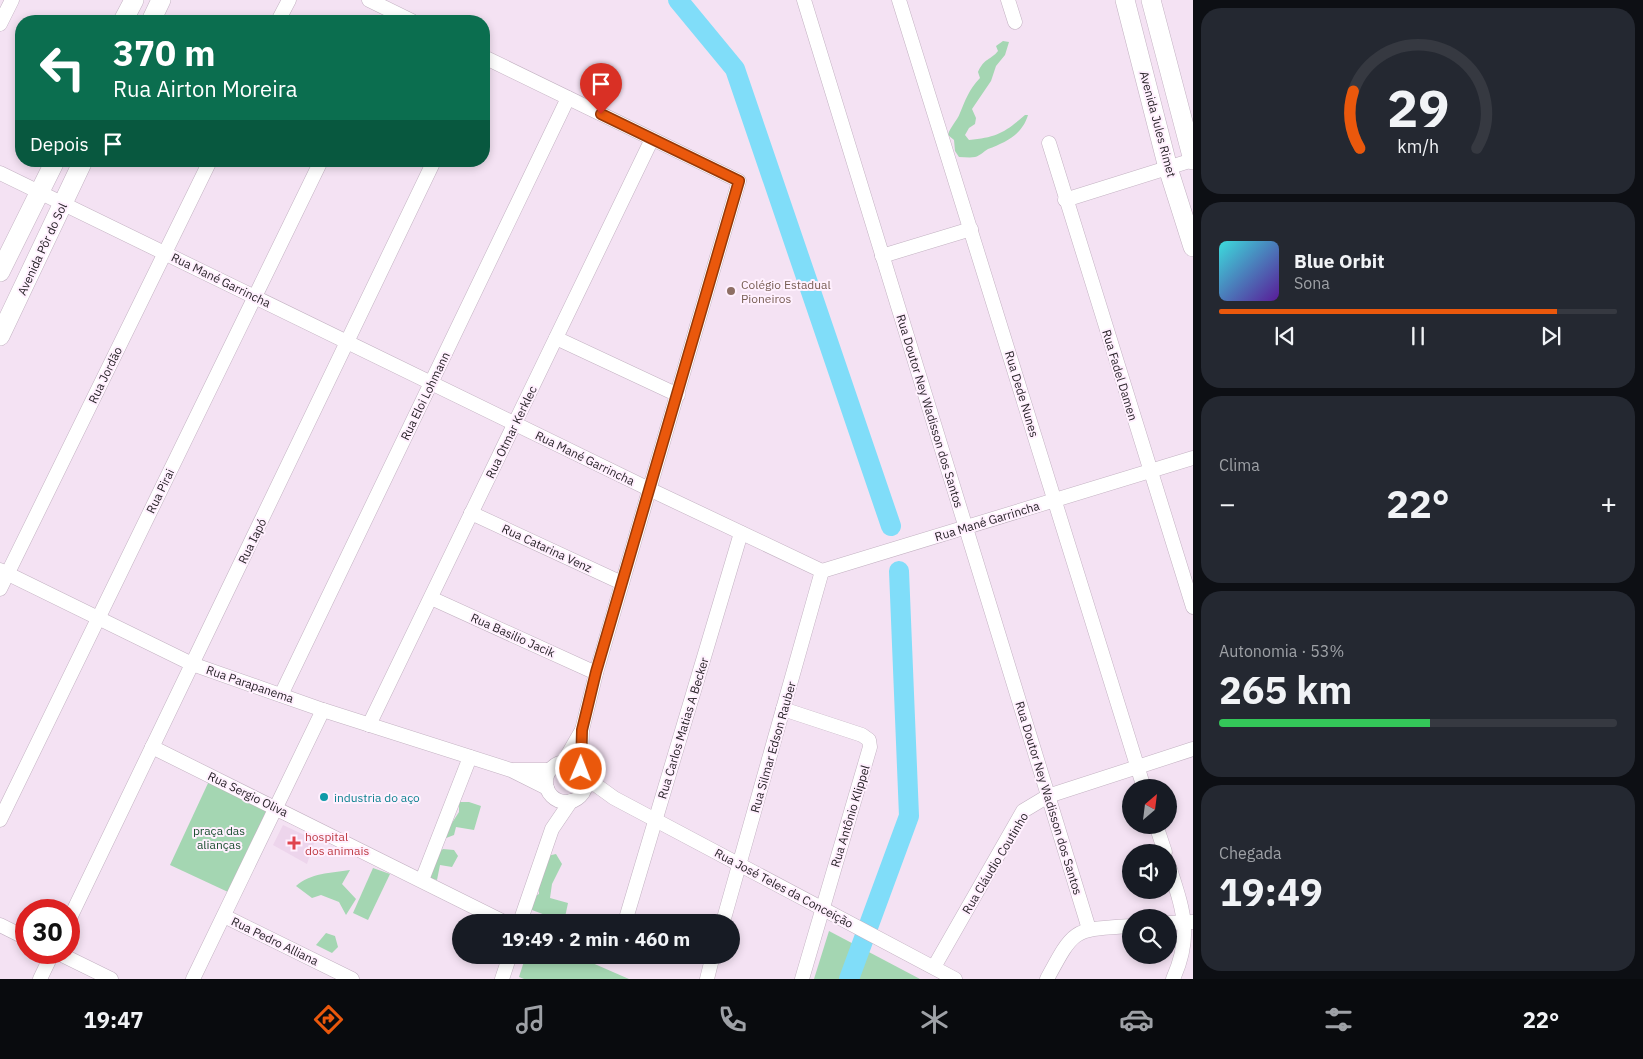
<!DOCTYPE html>
<html lang="pt">
<head>
<meta charset="utf-8">
<style>
  body { margin:0; font-family:"IBM Plex Sans",sans-serif; background:#242831; color:#f1f3f6; height:100vh; display:flex; flex-direction:column; font-size:19px; white-space:nowrap }
  * { box-sizing:border-box; margin:0 }
  p { font-size:16px; color:#9ea1a6 }
  .icon { flex:none; width:28px; height:28px; fill:none; stroke:currentColor; stroke-width:2; stroke-linecap:round; stroke-linejoin:round }
  .map { position:relative; flex:1; overflow:hidden }
  .details { display:flex; flex-direction:column; gap:8px; padding:8px; background:#0d0f14; width:450px }
  .details>* { flex:none }
  .guide { position:absolute; left:15px; top:15px; width:475px; height:152px; border-radius:20px; box-shadow:0 2px 8px #0003; background:#0b6e4f; color:#fff; overflow:hidden }
  .needle { width:32px; rotate:28deg }
  .tools { position:absolute; left:1122px; top:779px; display:grid; gap:10px }
  .tools a { display:grid; place-items:center; width:55px; height:55px; border-radius:50%; background:#171b24; box-shadow:0 2px 8px #0003; font-size:25px }
  .speed { position:absolute; left:15px; top:899px; display:flex; gap:10px; font-size:25px; font-weight:700; text-align:center }
  .speed>* { display:grid; place-content:center; width:65px; height:65px; border-radius:50%; background:#171b24; box-shadow:0 2px 8px #0003; line-height:1 }
  .speed .limit { border:8px solid #d22; background:#fff; color:#111 }
  .pin { position:absolute; display:grid; place-items:center; width:42px; height:42px; color:#fff; margin:-51px -21px; border-radius:50% 50% 50% 0; rotate:-45deg; box-shadow:0 0 5px #0007 }
  .pin .icon { rotate:45deg }
  .me { position:absolute; width:55px; margin:-28px; rotate:1deg; stroke-linejoin:round; filter:drop-shadow(0 0 4px #0008) }
  .turn { display:flex; align-items:center; gap:18px; height:105px; padding:0 15px; font-size:22px }
  .turn .icon { width:65px; height:65px; stroke-width:2.5 }
  .turn b { display:block; font-size:35px; line-height:42px }
  .then { display:flex; align-items:center; height:48px; padding:0 15px; background:#0003; gap:10px; font-size:19px }
  .big { font-size:38px; font-weight:700; line-height:1.1 }
  .details .tile { flex:1; display:flex; flex-direction:column; justify-content:center; gap:8px; min-width:0; padding:0 18px; border-radius:20px; background:#242831 }
  .details .dial { align-items:center; gap:0 }
  .dial svg { height:130px; overflow:visible; fill:none; stroke:#363941; stroke-width:7; stroke-linecap:round; text-anchor:middle }
  .dial text { fill:#f1f3f6; stroke:none }
  .song { display:flex; align-items:center; gap:15px }
  .cover { width:60px; height:60px; border-radius:8px; background:linear-gradient(135deg,hsl(180 70% 55%),hsl(270 70% 35%)) }
  .played { height:5px; border-radius:2px; background:linear-gradient(90deg,#ea580c 85%,#363941 85%) }
  .keys { display:flex; justify-content:space-around; direction:ltr }
  .heat { display:flex; justify-content:space-between; align-items:center; font-size:28px; direction:ltr }
  .charge { height:8px; border-radius:4px; background:linear-gradient(90deg,#34c759 53%,#363941 0) }
  .trip { position:absolute; left:452px; top:914px; width:288px; height:50px; border-radius:25px; background:#171b24; box-shadow:0 2px 8px #0003; font-weight:700; line-height:50px; text-align:center }
  .menu { display:flex; height:80px; justify-content:space-around; align-items:center; background:#090b0e; color:#9ea1a6 }
  .menu .icon { width:35px; height:35px }
  .menu .on { color:#ea580c }
  .menu b { font-size:22px; color:#f1f3f6 }
  main { display:flex; flex:1; min-height:0 }
  .map>svg:first-child { display:block }
</style>
</head>
<body>
<main>
<div class="map">
<svg width="1193" height="979" viewBox="0 0 1193 979">
  <rect width="100%" height="100%" fill="#f4e2f3"/>
  <path fill="#edd5ec" d="M283,825L315,840L307,864L273,845Z"/>
  <g fill="#a4d6b2">
    <path d="M1003,41L1009,42L1005,55L996,66L991,81L972,109L976,118L975,124L969,128L965,135L969,140C997,137 1004,133 1025,115H1028C1022,135 1006,142 988,149C984,151 980,156 975,157C970,158 964,157 959,157L955,151L954,140L948,135C950,127 957,121 960,113C965,101 969,89 980,78L978,72C984,58 991,60 998,51L996,46Z"/>
    <path d="M209,781L267,811L228,892L170,865Z"/>
    <path d="M459,802H469L481,806L474,830L456,827L454,835L441,840L459,812Z"/>
    <path d="M443,849L454,850L458,856L452,867L440,865L437,880L426,877L438,853Z"/>
    <path d="M556,854L562,864L552,884L550,898L568,903L564,922L532,910L530,899L539,894V874L547,856Z"/>
    <path d="M373,868L390,874L368,920L353,913Z"/>
    <path d="M350,870L342,884L356,899L346,915L339,902L321,895L312,898L296,886C310,873 331,873 350,870Z"/>
    <path d="M829,931L920,979H814Z"/>
    <path d="M326,933L335,936L338,947L332,953L316,945Z"/>
    <path d="M526,955H574L629,979H524L519,977Z"/>
  </g>
  <g fill="none" stroke-linecap="round" stroke-linejoin="round">
    <g stroke="#80ddf9" stroke-width="20">
      <path d="M678,0L735,69L891,526"/>
      <path d="M849,979L909,816L899,571"/>
    </g>
    <g stroke="#c3b2c2" stroke-width="15">
      <g id="street">
        <path d="M369,0L412,21"/>
        <path d="M804,0L1089,929"/>
        <path d="M899,0L1144,788"/>
        <path d="M1008,0L1015,22"/>
        <path d="M278,21L289,0"/>
        <path d="M0,24L12,0"/>
        <path d="M484,57L739,181L596,673L582,730L581,769"/>
        <path d="M1049,143L1193,607"/>
        <path d="M0,173L651,490L822,571L1193,458"/>
        <path d="M1065,200L1193,160"/>
        <path d="M882,256L971,229"/>
        <path d="M556,338L678,395"/>
        <path d="M471,513L622,583"/>
        <path d="M0,570L192,664L323,710L511,770L547,788"/>
        <path d="M0,589L210,161"/>
        <path d="M431,598L596,673"/>
        <path d="M281,695L568,98"/>
        <path d="M783,709L862,735L869,740L870,747L802,979"/>
        <path d="M369,725L652,139"/>
        <path d="M152,747L504,922"/>
        <circle cx="566" cy="782" r="20"/>
        <path d="M563,763L582,730"/>
        <path d="M514,770H550"/>
        <path d="M585,777L614,798L955,979"/>
        <path d="M0,820L321,161"/>
        <path d="M1156,825L1165,852"/>
        <path d="M1169,866C1183,910 1193,934 1173,979"/>
        <path d="M422,880L470,757"/>
        <path d="M224,916L352,979"/>
        <path d="M69,920L434,161"/>
        <path d="M520,922L552,829L571,801"/>
        <path d="M625,922L741,533"/>
        <path d="M723,922L822,571"/>
        <path d="M1169,923L1193,922"/>
        <path d="M0,925L26,938"/>
        <path d="M56,952L111,979"/>
        <path d="M934,967L1023,811L1048,796L1193,749"/>
        <path d="M40,979L53,952"/>
        <path d="M193,979L323,710"/>
        <path d="M502,979L510,955"/>
        <path d="M707,979L713,955"/>
        <path d="M1047,979C1075,927 1073,930 1131,926"/>
      </g>
    </g>
    <g stroke="#c3b2c2" stroke-width="20">
      <g id="secondary">
        <path d="M1125,0L1168,168L1193,247"/>
        <path d="M1151,0L1193,160"/>
        <path d="M123,21L134,0"/>
        <path d="M151,21L161,0"/>
        <path d="M0,272L55,161"/>
        <path d="M0,336L83,161"/>
      </g>
    </g>
    <use href="#street" stroke="#fff" stroke-width="14"/>
    <use href="#secondary" stroke="#fff" stroke-width="19"/>
  </g>
  <g fill="none" stroke-linecap="round" stroke-linejoin="round">
    <g stroke="#983908" stroke-width="12">
      <path id="route" d="M581,769L582,730L596,672L739,181L601,114"/>
    </g>
    <use href="#route" stroke="#ea580c" stroke-width="9"/>
  </g>
  <circle fill="#8d6e63" stroke="#fff0fe" stroke-width="2" cx="731" cy="291" r="5"/>
  <circle fill="#0f9aa8" stroke="#fff0fe" stroke-width="2" cx="324" cy="797" r="5"/>
  <path fill="#e0444e" stroke="#fff0fe" stroke-width="2" d="M291.5 835.5h5v5h5v5h-5v5h-5v-5h-5v-5h5z"/>
  <g text-anchor="middle" dominant-baseline="central" stroke-width="4" stroke-linejoin="round" paint-order="stroke">
    <g font-size="12" fill="#2a242a" stroke="#fff0fe">
      <text transform="translate(1158 124) rotate(75)">Avenida Jules Rimet</text>
      <text transform="translate(42 249) rotate(-65)">Avenida Pôr do Sol</text>
      <text transform="translate(221 280) rotate(26)">Rua Mané Garrincha</text>
      <text transform="translate(105 375) rotate(-64)">Rua Jordão</text>
      <text transform="translate(1120 375) rotate(73)">Rua Fadel Damen</text>
      <text transform="translate(1022 394) rotate(73)">Rua Dede Nunes</text>
      <text transform="translate(425 396) rotate(-64)">Rua Eloi Lohmann</text>
      <text transform="translate(930 411) rotate(73)">Rua Doutor Ney Wadisson dos Santos</text>
      <text transform="translate(511 432) rotate(-64)">Rua Otmar Kerklec</text>
      <text transform="translate(585 458) rotate(26)">Rua Mané Garrincha</text>
      <text transform="translate(160 491) rotate(-64)">Rua Pirai</text>
      <text transform="translate(987 521) rotate(-17)">Rua Mané Garrincha</text>
      <text transform="translate(252 541) rotate(-64)">Rua Iapó</text>
      <text transform="translate(547 548) rotate(25)">Rua Catarina Venz</text>
      <text transform="translate(513 635) rotate(24)">Rua Basilio Jacik</text>
      <text transform="translate(250 684) rotate(19)">Rua Parapanema</text>
      <text transform="translate(683 728) rotate(-73)">Rua Carlos Matias A Becker</text>
      <text transform="translate(773 747) rotate(-74)">Rua Silmar Edson Rauber</text>
      <text transform="translate(248 794) rotate(26)">Rua Sergio Oliva</text>
      <text transform="translate(1049 798) rotate(73)">Rua Doutor Ney Wadisson dos Santos</text>
      <text transform="translate(850 816) rotate(-73)">Rua Antônio Klippel</text>
      <text transform="translate(995 863) rotate(-59)">Rua Cláudio Coutinho</text>
      <text transform="translate(784 888) rotate(28)">Rua José Teles da Conceição</text>
      <text transform="translate(275 941) rotate(26)">Rua Pedro Alliana</text>
    </g>
    <g font-size="12" fill="#785e54" stroke="#fff0fe" text-anchor="start">
      <text x="741" y="284">Colégio Estadual<tspan x="741" dy="14">Pioneiros</tspan></text>
    </g>
    <g font-size="12" fill="#0d838f" stroke="#fff0fe" text-anchor="start">
      <text x="334" y="797">industria do aço</text>
    </g>
    <g font-size="12" fill="#1b4e2f" stroke="#fff0fe">
      <text x="219" y="830">praça das<tspan x="219" dy="14">alianças</tspan></text>
    </g>
    <g font-size="12" fill="#be3a42" stroke="#fff0fe" text-anchor="start">
      <text x="305" y="836">hospital<tspan x="305" dy="14">dos animais</tspan></text>
    </g>
  </g>
</svg>
<div class="tools">
<a><svg class="needle" viewBox="-14 -14 28 28"><path d="M0-13l5 13h-10z" fill="#e53935"/><path d="M0 13l5-13h-10z" fill="#9ea1a6"/></svg></a>
<a><svg class="icon" aria-label="sound" viewBox="0 0 24 24"><path d="M4 9h4l5-4v14l-5-4H4zM17 9q2 3 0 6"/></svg></a>
<a><svg class="icon" aria-label="search" viewBox="0 0 24 24"><circle cx="10" cy="10" r="6"/><path d="M15 15l6 6"/></svg></a>
</div>
<div class="speed"><div class="limit">30</div></div>
<div class="pin" style="left:601px;top:114px;background:#d93025"><svg class="icon" aria-label="arrive" viewBox="0 0 24 24"><path d="M6 21V4h12l-3 4 3 4H6"/></svg></div>
<svg class="me" style="left:581px;top:769px" viewBox="-20 -20 40 40"><circle r="17" fill="#ea580c" stroke="#fff" stroke-width="3"/><path d="M0-11L8 9 0 5-8 9z" fill="#fff"/></svg>
<div class="trip">19:49 · 2 min · 460 m</div>
<div class="guide">
<div class="turn"><svg class="icon" aria-label="left" viewBox="0 0 24 24"><path d="M17 20v-9H6M10 6l-5 5 5 5"/></svg><div><b>370 m</b>Rua Airton Moreira</div></div>
<div class="then">Depois<svg class="icon" aria-label="arrive" viewBox="0 0 24 24"><path d="M6 21V4h12l-3 4 3 4H6"/></svg></div>
</div>
</div>
<section class="details">
<div class="tile dial"><svg viewBox="0 0 100 80">
<path d="M14 69A42 42 0 1 1 86 69"/>
<path d="M14 69A42 42 0 0 1 10 34" stroke="#ea580c"/>
<text x="50" y="56" font-size="32" font-weight="700">29</text>
<text x="50" y="72" font-size="11">km/h</text>
</svg></div>
<div class="tile">
<div class="song"><i class="cover"></i><div><b>Blue Orbit</b><p>Sona</p></div></div>
<div class="played"></div>
<div class="keys"><svg class="icon" aria-label="previous" viewBox="0 0 24 24"><path d="M18 5L8 12l10 7zM5 5v14"/></svg><svg class="icon" aria-label="pause" viewBox="0 0 24 24"><path d="M8 5v14M16 5v14"/></svg><svg class="icon" aria-label="next" viewBox="0 0 24 24"><path d="M6 5l10 7-10 7zM19 5v14"/></svg></div>
</div>
<div class="tile"><p>Clima</p>
<div class="heat"><a>−</a><b class="big">22°</b><a>+</a></div>
</div>
<div class="tile"><p>Autonomia · 53%</p><b class="big">265 km</b><div class="charge"></div></div>
<div class="tile"><p>Chegada</p><b class="big">19:49</b></div>
</section>
</main>
<nav class="menu">
<b>19:47</b>
<svg class="icon on" aria-label="directions" viewBox="0 0 24 24"><path d="M12 3l9 9-9 9-9-9zM9 14v-3h6M13 9l2 2-2 2"/></svg>
<svg class="icon" aria-label="music" viewBox="0 0 24 24"><path d="M9 18V5l10-2v13"/><circle cx="6" cy="18" r="3"/><circle cx="16" cy="16" r="3"/></svg>
<svg class="icon" aria-label="phone" viewBox="0 0 24 24"><path d="M5 4h4l2 5-3 2q2 4 5 5l2-3 5 2v4C11 20 4 13 5 4z"/></svg>
<svg class="icon" aria-label="climate" viewBox="0 0 24 24"><path d="M12 3v18M4 7l16 10M4 17L20 7"/></svg>
<svg class="icon" aria-label="car" viewBox="0 0 24 24"><path d="M5 17H2v-5l4-1 3-4h7l3 4 3 1v5h-3M9 17h6M6 11h13"/><circle cx="7" cy="17" r="2"/><circle cx="17" cy="17" r="2"/></svg>
<svg class="icon" aria-label="filters" viewBox="0 0 24 24"><path d="M4 7h16M4 17h16"/><circle cx="9" cy="7" r="2"/><circle cx="15" cy="17" r="2"/></svg>
<b>22°</b>
</nav>
</body>
</html>
